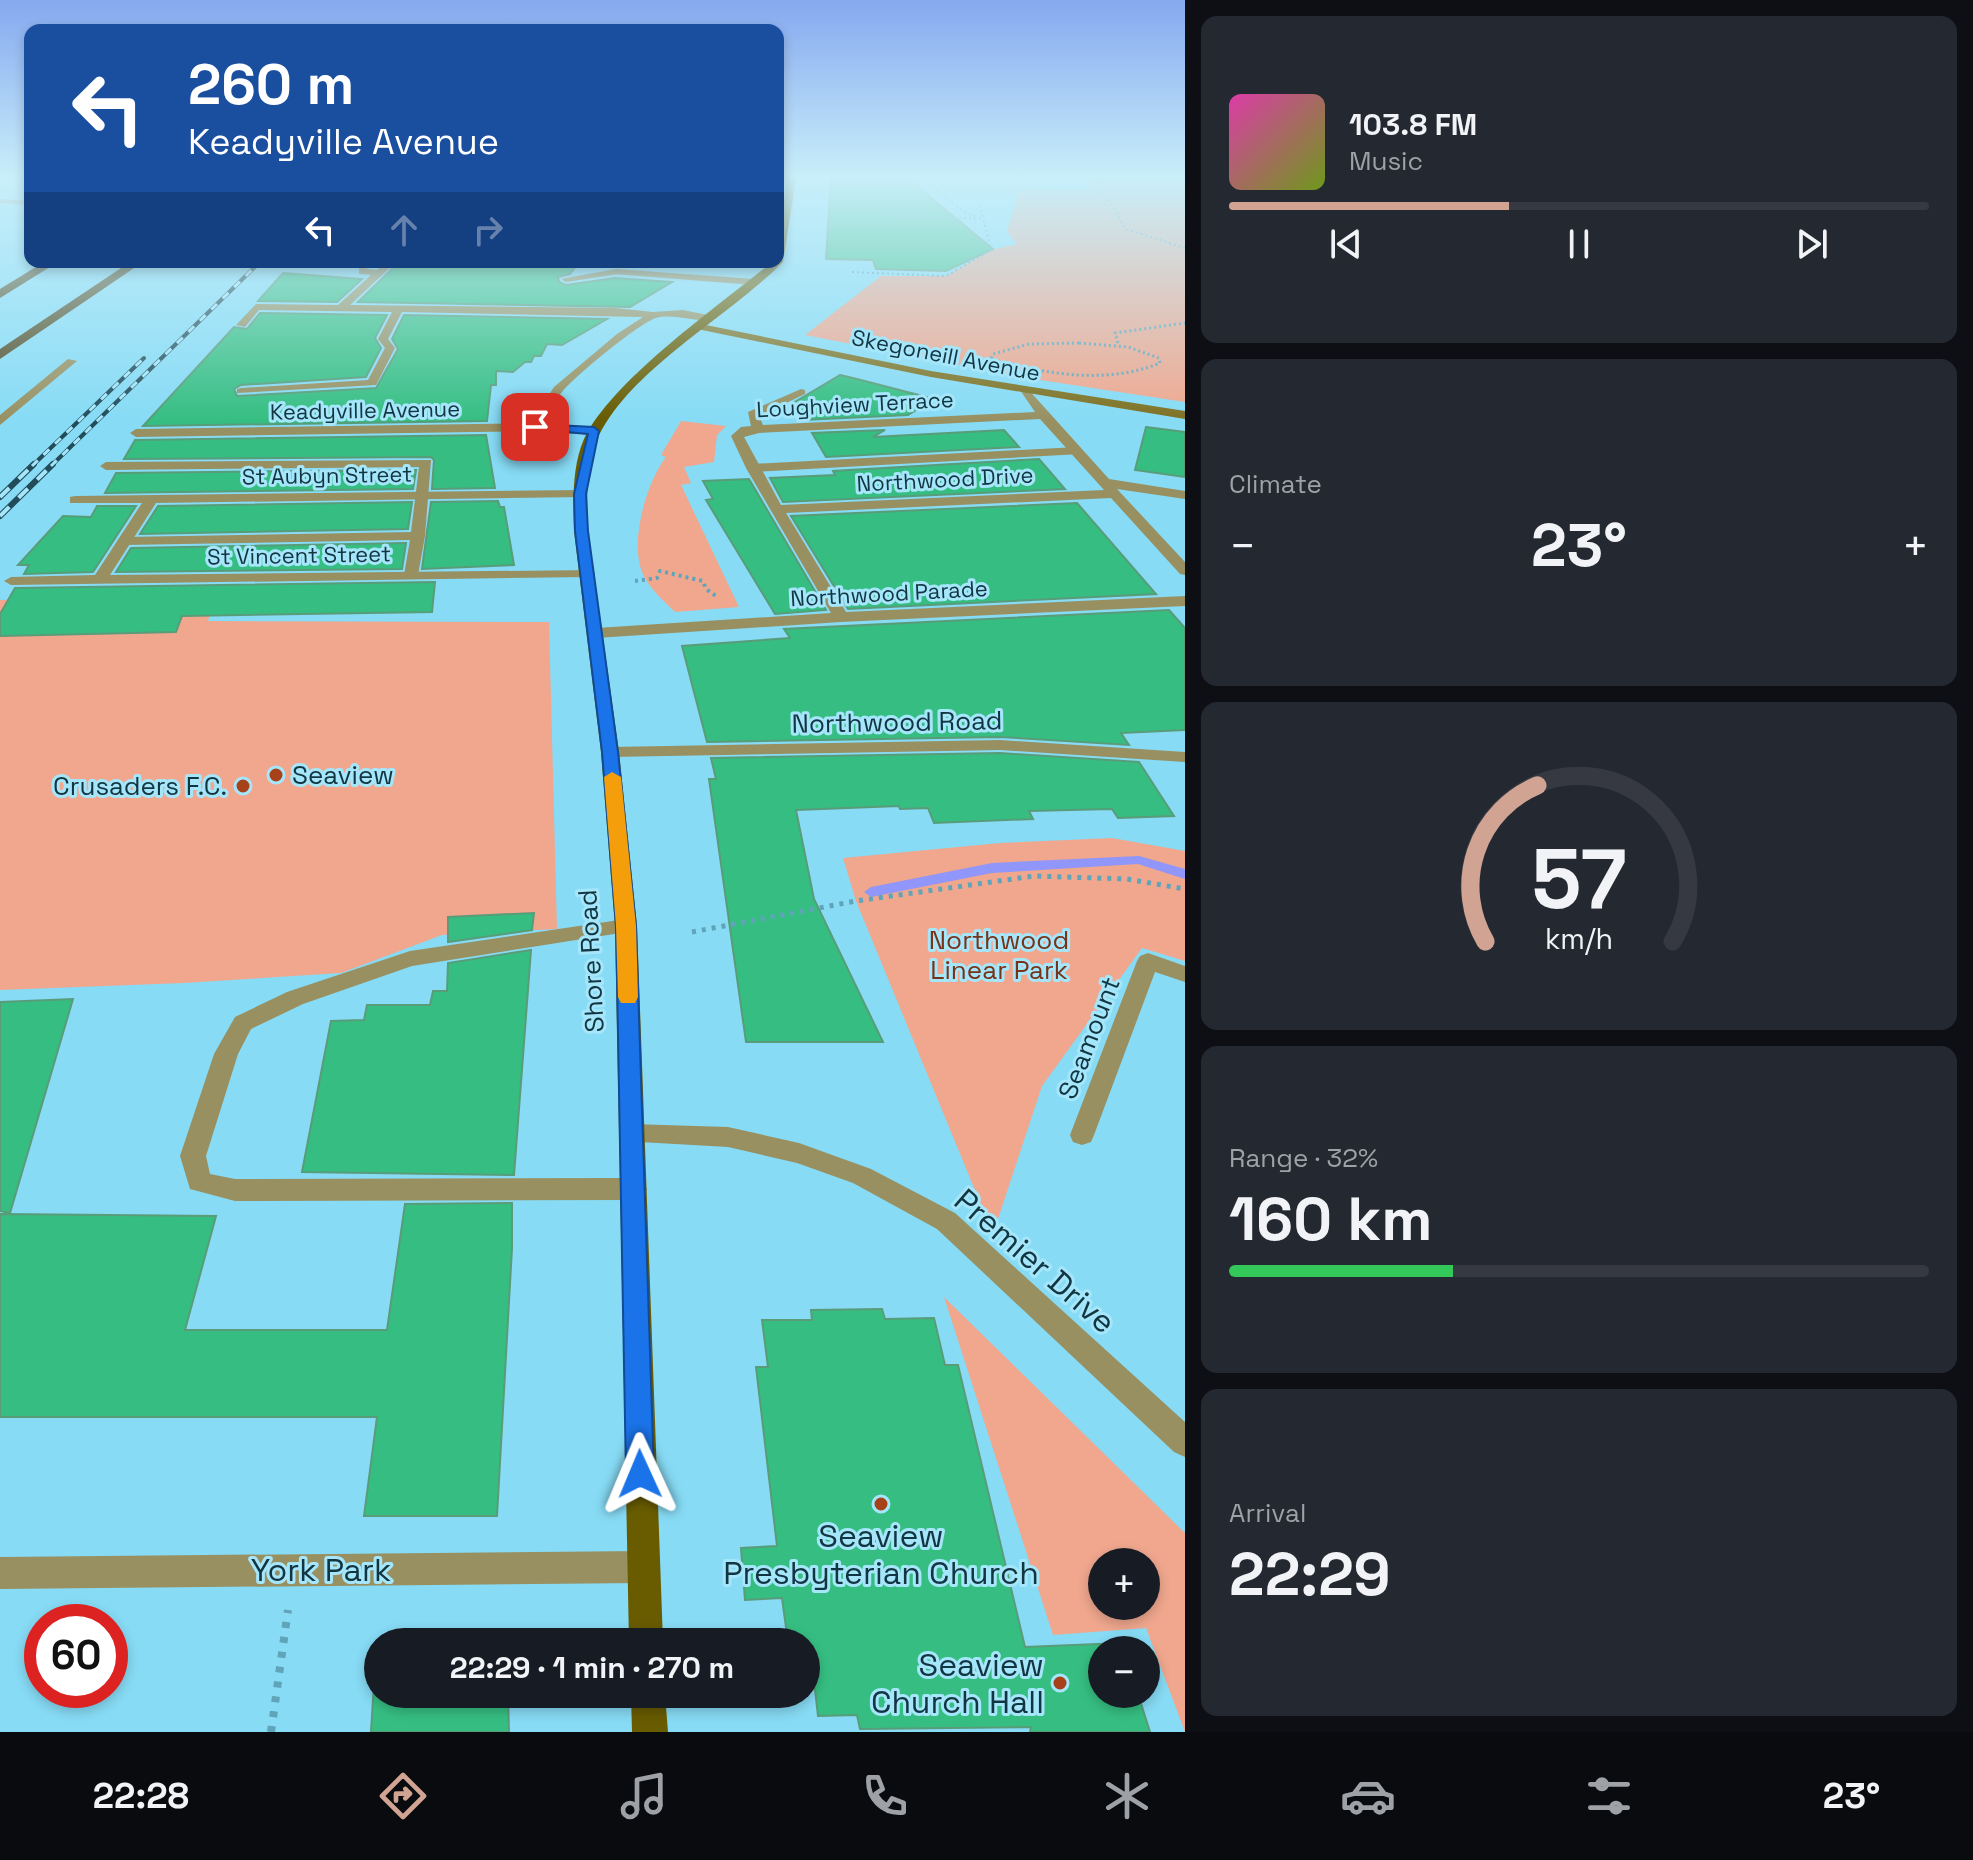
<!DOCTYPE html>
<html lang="en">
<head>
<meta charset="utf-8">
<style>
  body { margin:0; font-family:"Space Grotesk",sans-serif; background:#242831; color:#f1f3f6; height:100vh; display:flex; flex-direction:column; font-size:30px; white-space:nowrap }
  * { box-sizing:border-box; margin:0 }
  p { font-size:26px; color:#9ea1a6 }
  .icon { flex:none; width:44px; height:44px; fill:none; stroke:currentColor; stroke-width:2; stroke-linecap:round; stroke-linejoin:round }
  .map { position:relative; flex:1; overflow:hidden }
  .details { display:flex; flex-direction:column; gap:16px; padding:16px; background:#0d0f14; width:788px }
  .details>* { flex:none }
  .top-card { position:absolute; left:24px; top:24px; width:760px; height:244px; border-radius:16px; box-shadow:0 4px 12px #0003; background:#1a4fa0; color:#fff; overflow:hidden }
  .tools { position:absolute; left:1088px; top:1548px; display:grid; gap:16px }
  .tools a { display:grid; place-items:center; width:72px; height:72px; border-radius:50%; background:#171b24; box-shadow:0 4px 12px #0003; font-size:40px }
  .speed { position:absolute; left:24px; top:1604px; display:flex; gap:16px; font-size:40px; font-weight:700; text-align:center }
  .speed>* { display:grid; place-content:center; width:104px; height:104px; border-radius:50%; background:#171b24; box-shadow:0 4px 12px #0003; line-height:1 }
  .speed .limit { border:12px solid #d22; background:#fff; color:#111 }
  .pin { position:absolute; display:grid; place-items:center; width:68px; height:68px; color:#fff; margin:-34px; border-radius:16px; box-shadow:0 4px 12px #0006 }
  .me { position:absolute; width:88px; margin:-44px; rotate:359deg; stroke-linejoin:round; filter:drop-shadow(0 0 6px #0008) }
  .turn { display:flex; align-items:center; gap:28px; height:168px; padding:0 32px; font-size:36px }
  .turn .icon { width:104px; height:104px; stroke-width:2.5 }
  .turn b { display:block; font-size:56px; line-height:68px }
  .lanes { display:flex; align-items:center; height:76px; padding:0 32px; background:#0003; justify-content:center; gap:40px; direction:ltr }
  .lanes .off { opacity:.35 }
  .big { font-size:60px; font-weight:700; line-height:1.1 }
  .details .tile { flex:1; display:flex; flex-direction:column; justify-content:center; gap:12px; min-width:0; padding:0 28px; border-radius:16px; background:#242831 }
  .details .dial { align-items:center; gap:0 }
  .dial svg { height:208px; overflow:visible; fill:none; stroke:#363941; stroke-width:7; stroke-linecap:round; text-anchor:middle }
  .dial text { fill:#f1f3f6; stroke:none }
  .song { display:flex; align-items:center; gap:24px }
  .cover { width:96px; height:96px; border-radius:12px; background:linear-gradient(135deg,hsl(320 70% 55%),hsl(80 70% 35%)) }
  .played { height:8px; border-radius:4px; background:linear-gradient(90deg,#d0a393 40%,#363941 40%) }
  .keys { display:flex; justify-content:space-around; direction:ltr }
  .heat { display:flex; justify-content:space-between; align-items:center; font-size:44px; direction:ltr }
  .charge { height:12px; border-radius:6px; background:linear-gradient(90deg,#34c759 32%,#363941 0) }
  .trip { position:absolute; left:364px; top:1628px; width:456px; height:80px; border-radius:40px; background:#171b24; box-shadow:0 4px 12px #0003; font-weight:700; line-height:80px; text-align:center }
  .menu { display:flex; height:128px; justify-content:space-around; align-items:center; background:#090b0e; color:#9ea1a6 }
  .menu .icon { width:56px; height:56px }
  .menu .on { color:#d0a393 }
  .menu b { font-size:36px; color:#f1f3f6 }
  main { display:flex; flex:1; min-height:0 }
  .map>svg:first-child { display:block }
</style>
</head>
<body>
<main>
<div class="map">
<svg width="1185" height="1732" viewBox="0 0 1185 1732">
  <rect width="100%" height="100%" fill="#87dbf5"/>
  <g fill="#f0a78e" fill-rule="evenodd">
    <path d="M1084,178H1185V402L1027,378L805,335L881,276H946L991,250L1017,244L1007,231L1020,189L1092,191Z"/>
    <path d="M681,421L726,426L717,435L714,462L684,467L691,483L681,485L739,607L675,612C665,602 652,591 645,578C627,547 646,483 666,457L661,455Z"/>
    <path d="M216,593L208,621L549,622L557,929L442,935L341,973L183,983L0,990V600Z"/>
    <path d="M1112,838L1185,851V961L1142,948L1042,1086L993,1234L856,901L843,858L1000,843Z"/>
    <path d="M944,1297L1185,1533V1732L1146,1628L1053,1635ZM1102,1562H1146V1606H1102Z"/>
  </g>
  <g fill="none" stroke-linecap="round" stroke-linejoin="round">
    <path fill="#9096fa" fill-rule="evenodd" d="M1139,856L1185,869V879L1138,864L992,873L871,897L864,892L871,887L992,863Z"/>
  </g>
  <g fill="#36be82" stroke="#589c79" stroke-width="2">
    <path d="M831,178H907L993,249L946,271L876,269L873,260L826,259Z"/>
    <path d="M399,262H579L570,274L558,277L559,282L566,285L615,278L672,282L630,307L358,302Z"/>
    <path d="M283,273L362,279L337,302L258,301Z"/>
    <path d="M260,313L387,315L375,338L381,348L366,377L241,385L234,389L237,396L376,388L398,349L392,339L404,315L607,319L562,345L547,344L541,356H534L531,362H525L513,372L496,371V385H491L487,421L143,426L234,327L247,329Z"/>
    <path d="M840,375L857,379L934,399L908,415L803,420L793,403Z"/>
    <path d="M1146,427L1185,432V477L1135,470Z"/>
    <path d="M885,430L873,437L1004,430L1019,447L826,457L812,433Z"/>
    <path d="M486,435L495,488L432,489L434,460L431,457L124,459L135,440Z"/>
    <path d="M1039,459L1065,489L783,502L770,478L835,475L833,471Z"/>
    <path d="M416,470L413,489L105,493L116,473Z"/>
    <path d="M749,479L826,610L775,614L706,500L713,499L703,481Z"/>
    <path d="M498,501L500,507H504L514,565L422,569L431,502Z"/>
    <path d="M412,502L408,529L140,534L158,506Z"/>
    <path d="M1077,503L1156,594L848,609L791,516Z"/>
    <path d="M97,506H136L93,572L24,574L29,565H18L63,516L91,517Z"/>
    <path d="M406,543L402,569L116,572L131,548Z"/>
    <path d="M435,582L432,612L182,616L176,632L0,636V614L15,588Z"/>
    <path d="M1169,610L1185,628V730L1121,733L1129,745L1000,737L707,742L682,646L790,638L784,629Z"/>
    <path d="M1000,753L1139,762L1174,816L1118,818L1112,809L1029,811L1033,819L934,823L928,808L900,809L899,806L796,810L814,899L883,1042H746L709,779H716L711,758Z"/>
    <path d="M534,913L532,930L448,942V917Z"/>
    <path d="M531,950L514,1175L302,1172L331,1021L364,1020L367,1005H430L433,991H447L448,963Z"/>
    <path d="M73,999L10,1213L0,1211V1002Z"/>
    <path d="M512,1203V1248L497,1516H364L377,1417H0V1214L216,1216L185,1330H387L405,1204Z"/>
    <path d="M882,1309L885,1319L934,1318L945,1365H958L1025,1647L1122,1643L1124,1650H1102V1694H1138L1150,1732H1030L1031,1727L860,1729L857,1715L818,1716L813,1672H806V1642H788L782,1598L745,1600L741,1548L777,1546L756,1367H768L762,1320H812L811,1310Z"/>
    <path d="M376,1651L378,1694H508L509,1732H371Z"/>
  </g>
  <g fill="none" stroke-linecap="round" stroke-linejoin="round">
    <g stroke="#60a4b9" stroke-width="2" stroke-dasharray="2 3" stroke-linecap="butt">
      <path d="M921,178L964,212L975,216"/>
      <path d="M1095,178L1126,229L1185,248"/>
      <path d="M889,215L984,219"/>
      <path d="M852,272L946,276L991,250L980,205"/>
    </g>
    <g stroke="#60a4b9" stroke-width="3" stroke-dasharray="2 3" stroke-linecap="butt">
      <path d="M1079,343L1128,347L1159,358L1160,363C1106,385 1046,374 991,359L993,354L1029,344Z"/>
      <path d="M1118,343L1115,333L1185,323"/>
    </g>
    <path stroke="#60a4b9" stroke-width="4" stroke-dasharray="3 4" stroke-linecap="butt" d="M635,581L657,578L660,571L703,581L706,589L716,596"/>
    <path stroke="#60a4b9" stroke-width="5" stroke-dasharray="4 6" stroke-linecap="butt" d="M692,932L856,901L1034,876L1127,879L1185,889"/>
    <path stroke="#60a4b9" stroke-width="8" stroke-dasharray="6 9" stroke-linecap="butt" d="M271,1732L288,1610"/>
    <g fill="#989061" fill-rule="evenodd">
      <path d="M0,199L30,201V205L0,203Z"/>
      <path d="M359,262H369L367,269L377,270L386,262H396L350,305L615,308L653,312L683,310L718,317C703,326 675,312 656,318C639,323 574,377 562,392C553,403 547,417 539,430L535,431L529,427L554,387L617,334L643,317L402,312L388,339L395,348L376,385L237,393V389L241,388L368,380L385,348L378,339L392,312L259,310L245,327L236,325L256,304L338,305L371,275L359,274Z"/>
      <path d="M632,262H642L635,268L630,265Z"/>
      <path d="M616,269L619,274L566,282L561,279Z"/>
      <path d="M68,359L77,361L0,425V415Z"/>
      <path d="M1077,447L1081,448V454L752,472L746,468L752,464Z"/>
      <path d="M431,460L425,536L418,575L411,579L404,575L410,540L124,545L117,541L124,537L411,532L419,467L106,470L100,466L106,462Z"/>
      <path d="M626,919L633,921L637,926L633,931L412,966L303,1004L251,1029L238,1054L206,1156L210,1174L235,1179L634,1178L643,1181L647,1189L643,1197L634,1200L235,1201L190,1189L180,1156L214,1054L235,1017L287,992L410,951Z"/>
    </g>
    <g fill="#989061" fill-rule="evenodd">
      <path d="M616,269L754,279L759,282L754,285L613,274Z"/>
      <path d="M1026,387L1109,479L1185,491V499L1117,489L1185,562V575L1180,574L1111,498L786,513L846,612L1185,596V606L841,622L596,638L588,633L596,628L831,613L746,468L731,436L741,427L751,426L748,412L801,389L805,390V394L759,416L763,425L1035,412L1020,390ZM1040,419L1104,490L781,505L744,437L759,433Z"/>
      <path d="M535,423L594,427L600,431L594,435L535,431L136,437L130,433L136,429Z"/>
      <path d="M580,490L587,494L585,497L156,503L110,575L593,570L595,573L588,577L11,585L4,581L11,577L95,575L142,503H70V497L75,496Z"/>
      <path d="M1000,740L1185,752V762L1000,750L610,757L601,752L610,747Z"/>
      <path d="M1148,953L1185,966V982L1155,972L1094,1135L1091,1142L1082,1145L1073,1142L1070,1135L1137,961L1140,956Z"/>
      <path d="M631,1124L728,1127L799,1143L871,1169L955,1213L1185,1422V1457L1174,1452L937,1229L853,1183L797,1163L728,1147L622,1141L619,1134L622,1127Z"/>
      <path d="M643,1551L654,1556L659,1567L654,1578L643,1583L0,1589V1557Z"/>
    </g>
    <path fill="#7e7122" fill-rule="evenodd" d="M701,324L931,371L1185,411V419L931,377L697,329L696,327Z"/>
    <g fill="#685b00" fill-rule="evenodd">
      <path d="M788,178H796L783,262C730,316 627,371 597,440C585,466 587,502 588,531L619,752L637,926L663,1642H629L615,926L601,752L574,531C573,502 572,466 584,439C613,379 719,306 772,262H778V236Z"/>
      <path d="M631,1694H665L668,1732H632Z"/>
    </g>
    <g fill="#504922" fill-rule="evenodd">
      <path d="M44,262H58L0,298V289Z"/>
      <path d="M130,262H143L0,359V349Z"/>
    </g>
    <g stroke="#224c59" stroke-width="4">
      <g id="rail-far1">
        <path d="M32,466L144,358"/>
        <path d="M51,466L260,262"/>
      </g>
    </g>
    <g stroke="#224c59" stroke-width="6">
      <g id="rail">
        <path d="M0,497L34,464"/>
        <path d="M0,516L53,464"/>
      </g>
    </g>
    <use href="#rail-far1" stroke="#a5e6fb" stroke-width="3" stroke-dasharray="8" stroke-linecap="butt"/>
    <use href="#rail" stroke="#a5e6fb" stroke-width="4" stroke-dasharray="13" stroke-linecap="butt"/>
  </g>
  <linearGradient id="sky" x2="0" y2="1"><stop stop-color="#85a8ef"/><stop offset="0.42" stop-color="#c9effa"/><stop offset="1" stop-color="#c9effa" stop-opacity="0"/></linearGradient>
  <rect width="1185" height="421" fill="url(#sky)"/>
  <path fill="#1a73e8" stroke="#114b97" stroke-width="2" d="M535,424L594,427L599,431L586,494L588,531L618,752L636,926L654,1474L650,1484L640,1488L630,1484L626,1474L616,926L602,752L575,531L574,494L588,434L531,429V425Z"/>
  <path fill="#f59e0b" d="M612,772L621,777L636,926L638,997L635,1003H621L618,997L616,926L604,777Z"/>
  <g fill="#a74119" stroke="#a5e6fb" stroke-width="3">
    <circle cx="276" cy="775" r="8"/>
    <circle cx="243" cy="786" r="8"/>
    <circle cx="881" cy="1504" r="8"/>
    <circle cx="1060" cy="1683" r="8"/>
  </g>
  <g text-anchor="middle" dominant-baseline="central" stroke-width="6" stroke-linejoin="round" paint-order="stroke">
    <g font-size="22" fill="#123641" stroke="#a5e6fb">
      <text transform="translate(946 355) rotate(11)">Skegoneill Avenue</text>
      <text transform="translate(855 404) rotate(-3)">Loughview Terrace</text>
      <text transform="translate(365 410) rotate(-1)">Keadyville Avenue</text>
      <text transform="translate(327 475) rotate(-1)">St Aubyn Street</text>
      <text transform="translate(945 479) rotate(-3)">Northwood Drive</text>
      <text transform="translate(299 555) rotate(-1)">St Vincent Street</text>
      <text transform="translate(889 593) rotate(-3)">Northwood Parade</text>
    </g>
    <g font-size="26" fill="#123641" stroke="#a5e6fb">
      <text transform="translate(897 722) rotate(-1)">Northwood Road</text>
      <text transform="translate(591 961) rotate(-93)">Shore Road</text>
      <text transform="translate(1089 1038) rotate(-69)">Seamount</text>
    </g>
    <g font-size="26" fill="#123641" stroke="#a5e6fb" text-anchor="start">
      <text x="292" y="775">Seaview</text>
      <text x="227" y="786" text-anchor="end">Crusaders F.C.</text>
    </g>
    <g font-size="26" fill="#773218" stroke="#a5e6fb">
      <text x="999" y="940">Northwood<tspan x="999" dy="30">Linear Park</tspan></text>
    </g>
    <g font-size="32" fill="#123641" stroke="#a5e6fb">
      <text transform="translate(1035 1261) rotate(41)">Premier Drive</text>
      <text x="321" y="1570">York Park</text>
    </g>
    <g font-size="32" fill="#123641" stroke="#a5e6fb">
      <text x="881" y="1536">Seaview<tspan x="881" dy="37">Presbyterian Church</tspan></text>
      <text x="1044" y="1665" text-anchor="end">Seaview<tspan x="1044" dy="37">Church Hall</tspan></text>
    </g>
  </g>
</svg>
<div class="tools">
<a>+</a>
<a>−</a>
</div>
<div class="speed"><div class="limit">60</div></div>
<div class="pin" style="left:535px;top:427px;background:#d93025"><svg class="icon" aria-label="arrive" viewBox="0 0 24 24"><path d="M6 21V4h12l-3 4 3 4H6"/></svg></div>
<svg class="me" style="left:640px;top:1474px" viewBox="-20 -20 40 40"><path d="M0-17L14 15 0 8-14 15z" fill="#1a73e8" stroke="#fff" stroke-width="4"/></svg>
<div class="trip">22:29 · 1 min · 270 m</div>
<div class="top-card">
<div class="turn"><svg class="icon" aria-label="left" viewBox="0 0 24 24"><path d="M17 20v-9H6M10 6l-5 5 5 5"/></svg><div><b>260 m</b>Keadyville Avenue</div></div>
<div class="lanes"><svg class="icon" aria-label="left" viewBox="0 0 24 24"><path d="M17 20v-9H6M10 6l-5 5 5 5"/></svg><svg class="icon off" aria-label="ahead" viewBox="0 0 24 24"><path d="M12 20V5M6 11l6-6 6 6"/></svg><svg class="icon off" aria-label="right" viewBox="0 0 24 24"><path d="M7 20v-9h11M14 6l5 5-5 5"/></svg></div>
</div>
</div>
<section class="details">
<div class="tile">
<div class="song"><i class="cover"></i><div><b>103.8 FM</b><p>Music</p></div></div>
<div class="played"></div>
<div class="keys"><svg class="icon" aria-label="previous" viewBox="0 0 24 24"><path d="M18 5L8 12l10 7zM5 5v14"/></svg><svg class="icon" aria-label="pause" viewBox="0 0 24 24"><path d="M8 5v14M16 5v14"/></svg><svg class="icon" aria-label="next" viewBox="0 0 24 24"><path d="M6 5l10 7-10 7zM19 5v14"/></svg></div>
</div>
<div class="tile"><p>Climate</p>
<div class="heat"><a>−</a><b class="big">23°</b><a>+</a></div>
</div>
<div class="tile dial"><svg viewBox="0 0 100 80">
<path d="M14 69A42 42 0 1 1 86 69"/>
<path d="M14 69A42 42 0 0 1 34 9" stroke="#d0a393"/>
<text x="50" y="56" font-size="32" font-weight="700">57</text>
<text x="50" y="72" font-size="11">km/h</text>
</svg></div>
<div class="tile"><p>Range · 32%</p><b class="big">160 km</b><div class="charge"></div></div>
<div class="tile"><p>Arrival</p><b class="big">22:29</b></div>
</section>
</main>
<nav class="menu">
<b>22:28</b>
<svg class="icon on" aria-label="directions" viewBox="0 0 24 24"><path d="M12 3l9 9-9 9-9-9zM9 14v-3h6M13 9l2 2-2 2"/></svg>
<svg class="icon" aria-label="music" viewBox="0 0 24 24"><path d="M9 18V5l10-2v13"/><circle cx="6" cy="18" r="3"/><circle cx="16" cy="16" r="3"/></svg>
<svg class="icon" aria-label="phone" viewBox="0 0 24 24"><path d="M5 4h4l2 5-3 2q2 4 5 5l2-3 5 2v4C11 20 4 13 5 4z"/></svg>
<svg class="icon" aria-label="climate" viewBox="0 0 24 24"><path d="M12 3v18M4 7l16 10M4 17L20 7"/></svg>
<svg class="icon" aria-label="car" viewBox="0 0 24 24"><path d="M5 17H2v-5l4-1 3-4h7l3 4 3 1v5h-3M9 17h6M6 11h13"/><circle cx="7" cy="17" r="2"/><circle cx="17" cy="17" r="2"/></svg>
<svg class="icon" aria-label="filters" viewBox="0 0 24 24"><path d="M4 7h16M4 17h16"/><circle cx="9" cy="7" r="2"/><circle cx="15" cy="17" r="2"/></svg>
<b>23°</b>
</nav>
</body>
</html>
